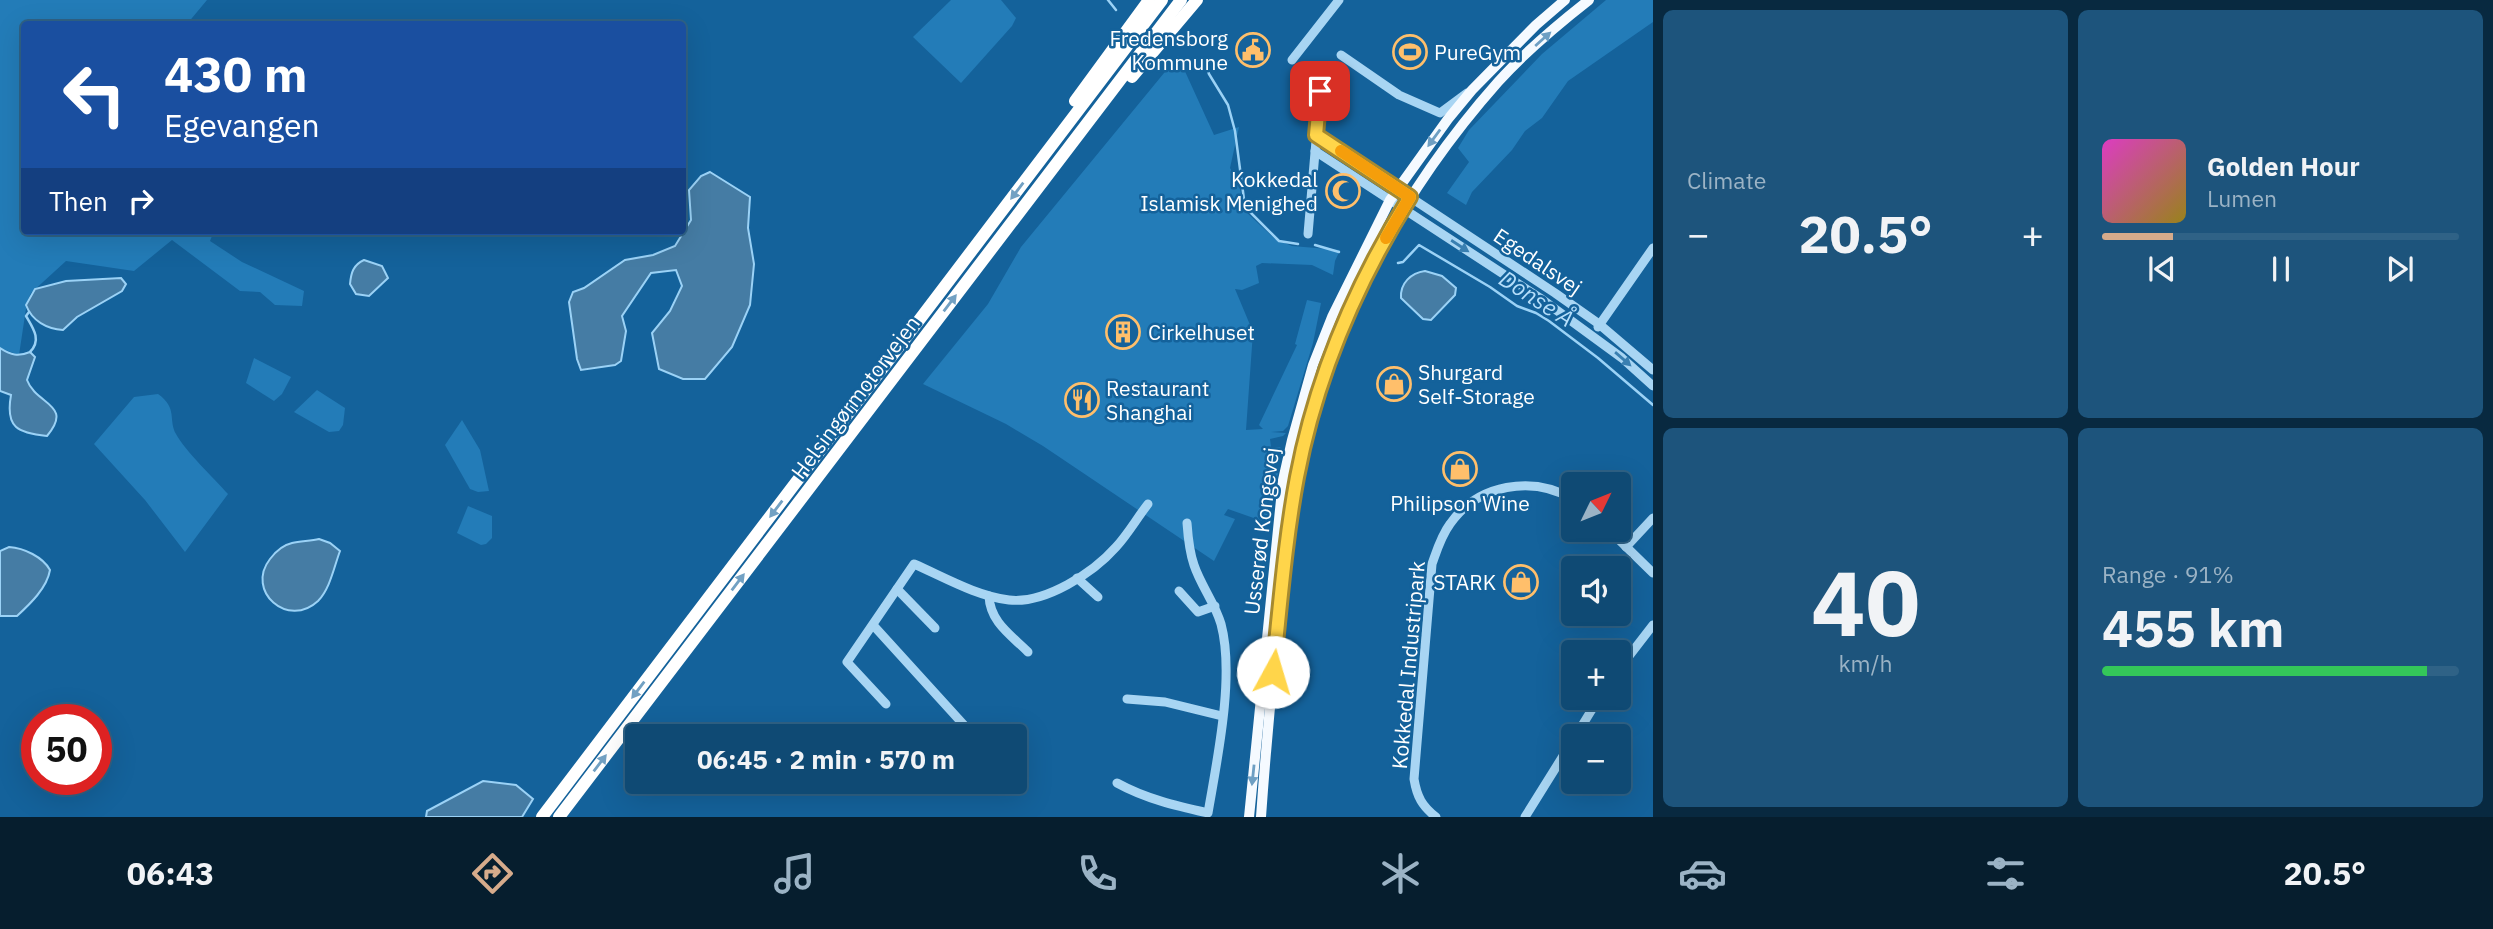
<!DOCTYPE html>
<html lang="en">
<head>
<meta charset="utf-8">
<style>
  body { margin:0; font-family:"IBM Plex Sans",sans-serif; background:#1d547c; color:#f1f3f6; height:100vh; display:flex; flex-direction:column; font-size:26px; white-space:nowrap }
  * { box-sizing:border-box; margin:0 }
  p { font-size:23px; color:#9bb3c5 }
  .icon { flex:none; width:38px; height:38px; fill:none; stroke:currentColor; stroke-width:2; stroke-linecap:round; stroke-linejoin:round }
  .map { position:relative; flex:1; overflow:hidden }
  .panel { display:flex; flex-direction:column; gap:10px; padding:10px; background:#082940; width:840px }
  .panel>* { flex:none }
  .top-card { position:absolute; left:21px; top:21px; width:665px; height:214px; border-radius:7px; box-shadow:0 7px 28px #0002,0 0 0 2px #2f6286; background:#1a4fa0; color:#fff; overflow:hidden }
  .needle { width:46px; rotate:47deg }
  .tools { position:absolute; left:1561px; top:472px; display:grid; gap:14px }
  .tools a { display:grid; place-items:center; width:70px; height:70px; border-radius:7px; background:#0f4a74; box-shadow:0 7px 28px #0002,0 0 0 2px #2f6286; font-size:35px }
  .speed { position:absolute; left:21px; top:704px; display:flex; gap:14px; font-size:35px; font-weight:700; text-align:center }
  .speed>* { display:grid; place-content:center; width:91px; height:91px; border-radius:50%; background:#0f4a74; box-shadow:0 7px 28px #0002,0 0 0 2px #2f6286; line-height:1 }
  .speed .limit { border:10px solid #d22; background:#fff; color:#111 }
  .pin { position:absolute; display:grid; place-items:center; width:60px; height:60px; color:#fff; margin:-30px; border-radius:14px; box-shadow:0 4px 10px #0006 }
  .me { position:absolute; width:77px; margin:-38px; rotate:6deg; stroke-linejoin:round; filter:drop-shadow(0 0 5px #0008) }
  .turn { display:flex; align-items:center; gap:24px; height:147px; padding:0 28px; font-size:32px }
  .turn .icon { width:91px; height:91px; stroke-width:2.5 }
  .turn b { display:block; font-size:49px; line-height:60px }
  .then { display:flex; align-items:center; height:66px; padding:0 28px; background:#0003; gap:14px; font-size:26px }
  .big { font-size:52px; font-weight:700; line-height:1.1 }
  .panel .widget { flex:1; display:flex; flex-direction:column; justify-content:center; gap:10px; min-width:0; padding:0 24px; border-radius:10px; background:#1d547c }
  .panel .dial { align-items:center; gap:0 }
  .dial b { font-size:91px; line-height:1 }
  .song { display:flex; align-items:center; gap:21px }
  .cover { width:84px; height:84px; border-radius:10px; background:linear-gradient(135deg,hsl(310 70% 55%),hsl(50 70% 35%)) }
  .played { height:7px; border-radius:4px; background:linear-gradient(90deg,#d6ab8b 20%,#2f6286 20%) }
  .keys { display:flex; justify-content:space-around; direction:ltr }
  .heat { display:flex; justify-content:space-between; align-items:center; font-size:38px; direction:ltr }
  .charge { height:10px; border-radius:5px; background:linear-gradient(90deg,#34c759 91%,#2f6286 0) }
  .panel .tiles { flex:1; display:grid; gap:10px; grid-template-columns:repeat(2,1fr) }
  .trip { position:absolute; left:625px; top:724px; width:402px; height:70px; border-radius:7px; background:#0f4a74; box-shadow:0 7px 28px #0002,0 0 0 2px #2f6286; font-weight:700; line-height:70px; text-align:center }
  .tab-bar { display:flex; height:112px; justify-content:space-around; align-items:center; background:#061e2e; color:#9bb3c5 }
  .tab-bar .icon { width:49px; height:49px }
  .tab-bar .selected { color:#d6ab8b }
  .tab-bar b { font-size:32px; color:#f1f3f6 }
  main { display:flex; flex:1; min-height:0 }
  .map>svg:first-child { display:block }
</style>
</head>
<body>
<main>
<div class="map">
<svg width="1653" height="817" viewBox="0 0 1653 817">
  <rect width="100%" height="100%" fill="#14629b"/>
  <g fill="#237cb8">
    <path d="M0,0H207L187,24H24V231H214L210,241L242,262L304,291L302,306L275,305L260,292L240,291L172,240L134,271L66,261L31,293L27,302L19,355L0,348Z"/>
    <path d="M951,0H1001L1016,18L1012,26L961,83L913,37Z"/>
    <path d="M1606,0H1653V22L1568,81L1542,118L1525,131L1512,150L1472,192L1466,205L1447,193L1469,162L1458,148L1469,130L1542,54Z"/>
    <path d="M1178,56L1214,135L1239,127L1230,168L1239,183L1244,210L1275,239L1292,246L1340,250L1335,261L1333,275L1312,265L1262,263L1256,266L1259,283L1242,290L1235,289L1253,332L1246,430L1263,429L1259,425L1297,345L1295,344L1307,300L1321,303L1313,343L1288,426L1283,431L1271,432L1286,433L1283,436L1270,439L1271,447H1280L1282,450L1279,453L1271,454L1272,465L1278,472L1269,521L1266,519L1265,522L1228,509L1224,515L1235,519L1214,561L1043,446L1006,424L923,384L988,304L1021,247Z"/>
    <path d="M254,358L291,377L282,394L274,401L246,383Z"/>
    <path d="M317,390L345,408L343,425L339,431L329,432L294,412Z"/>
    <path d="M158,394C178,408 168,420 176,434C185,451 214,478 228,494L185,552L145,500L94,444L134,397Z"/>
    <path d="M462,420L480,450L489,491L478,492L470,489L445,445Z"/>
    <path d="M468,506L492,516V538L486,544L481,545L457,533Z"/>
  </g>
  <g fill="#457ca4" stroke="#9bd2f6" stroke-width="2">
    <path d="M710,172L750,197L748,228L754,264L750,305L732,347L705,379H683L659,369L652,333L670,311L682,286L676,270L651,273L622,316L626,331L621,361L615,365L581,370L577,359L569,302L573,292L584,288L625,260L653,255L675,246L691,220L689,190L701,176Z"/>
    <path d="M364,260L382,266L388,278L369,296L356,294L350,284C351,273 353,265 364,260Z"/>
    <path d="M1425,271L1442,276L1456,288L1455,295L1431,320L1423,319L1401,298C1400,283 1411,273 1425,271Z"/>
    <path d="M121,278L126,284L122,291L77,317L63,330C47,329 32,321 26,305L35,289L66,281Z"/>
    <path d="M0,348C11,355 18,357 30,352L35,357L27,380C36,405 74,404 47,436C18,433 5,428 11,395L0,391Z"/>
    <path d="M319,539L330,543L340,551C334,567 330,589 318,601C288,629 245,591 270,559C276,551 283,545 292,543C301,541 311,541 319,539Z"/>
    <path d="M9,547C24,548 43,557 50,570C47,588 30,604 17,616H0V551Z"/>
    <path d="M483,781L516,785L533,799L522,817H426L427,811Z"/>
  </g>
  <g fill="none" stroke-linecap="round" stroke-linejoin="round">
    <g stroke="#9bd2f6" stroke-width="2.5">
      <path d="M1108,0L1116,10"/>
      <path d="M1204,59L1209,74L1228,105L1235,131L1245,207L1279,241L1298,244"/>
      <path d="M1315,245L1339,252"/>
      <path d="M1398,263L1403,262L1419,245L1490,287L1517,306L1536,313L1549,321L1598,358L1653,405"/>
      <path d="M29,312L26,316C33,328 42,340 30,352"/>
    </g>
    <g stroke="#a8d5f3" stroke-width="9">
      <path d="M1341,55L1399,95L1440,113L1467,93"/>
      <path d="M1292,60L1339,0"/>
      <path d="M1316,135L1555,293L1599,324L1653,370"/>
      <path d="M1315,151L1540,298L1622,358L1653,386"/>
      <path d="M1308,234L1322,71"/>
      <path d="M1598,327L1653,248"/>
      <path d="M1609,530L1653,573"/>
      <path d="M1626,547L1653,518"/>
      <path d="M1077,578L1098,597"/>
      <path d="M897,589L935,628"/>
      <path d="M1179,591L1198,612L1215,606"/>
      <path d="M989,596C990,622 1011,635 1028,652"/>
      <path d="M873,625L973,735"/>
      <path d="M1619,669L1653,625"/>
      <path d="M1127,699L1165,702L1222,716"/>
      <path d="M886,704L847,662L914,564C944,577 976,596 1009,600C1045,604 1093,573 1116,547C1128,534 1137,518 1148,504"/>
      <path d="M1575,737L1599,698"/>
      <path d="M1117,783C1146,799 1177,806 1208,813C1217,760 1235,676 1221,624C1215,603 1201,586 1194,565C1189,551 1188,537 1187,523"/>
      <path d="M1436,817C1422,806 1417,797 1414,779L1432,564C1437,550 1441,536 1450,524C1478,484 1532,475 1573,499"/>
      <path d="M1525,817L1573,740"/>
    </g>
    <g stroke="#f5faff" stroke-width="10">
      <path d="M1249,817L1283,480L1292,440L1313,365L1332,317L1390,200L1448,119L1472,90L1536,25L1565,0"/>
      <path d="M1261,817C1267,732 1275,648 1286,563C1289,534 1291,503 1297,474C1330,325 1397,196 1498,82C1525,52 1557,25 1589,0"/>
    </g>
    <g stroke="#fff" stroke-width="12">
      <path d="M1132,77L1197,0"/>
      <path d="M1075,101L1149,0"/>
      <path d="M542,817L1162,0"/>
      <path d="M559,817L1181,0"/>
    </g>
  </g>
  <defs><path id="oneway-solid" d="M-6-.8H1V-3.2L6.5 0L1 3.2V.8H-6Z" transform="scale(1.75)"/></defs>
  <g fill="#6e9fc3">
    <use href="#oneway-solid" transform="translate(1543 39) rotate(-42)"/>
    <use href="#oneway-solid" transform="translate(1434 138) rotate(126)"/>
    <use href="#oneway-solid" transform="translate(1253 775) rotate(96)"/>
  </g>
  <g fill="#72a1c3">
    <use href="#oneway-solid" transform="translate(1017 191) rotate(127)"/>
    <use href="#oneway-solid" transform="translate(950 303) rotate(-53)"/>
    <use href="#oneway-solid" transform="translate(776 509) rotate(127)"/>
    <use href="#oneway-solid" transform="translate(738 582) rotate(-53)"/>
    <use href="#oneway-solid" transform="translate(638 690) rotate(127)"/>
    <use href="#oneway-solid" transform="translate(600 763) rotate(-53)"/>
  </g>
  <g fill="#397fb1">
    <use href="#oneway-solid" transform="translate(1460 246) rotate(33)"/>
    <use href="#oneway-solid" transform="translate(1623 359) rotate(41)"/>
  </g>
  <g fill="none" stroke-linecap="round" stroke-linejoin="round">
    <g stroke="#a68a30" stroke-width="18">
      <path id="route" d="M1273,672C1280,607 1285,541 1297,477C1316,377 1357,282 1410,197L1316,135L1320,91"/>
    </g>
    <use href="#route" stroke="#ffd54a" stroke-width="12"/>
    <path stroke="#f59e0b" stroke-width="12" d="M1341,151L1410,197L1386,238"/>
  </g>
  <defs>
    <g id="civic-ring" transform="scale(1.75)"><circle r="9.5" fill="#14629b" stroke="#ffbf6b" stroke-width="1.5"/><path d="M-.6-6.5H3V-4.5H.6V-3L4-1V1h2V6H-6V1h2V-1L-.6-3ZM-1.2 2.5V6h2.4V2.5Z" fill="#ffbf6b"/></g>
    <g id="stadium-ring" transform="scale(1.75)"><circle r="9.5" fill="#14629b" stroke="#ffbf6b" stroke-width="1.5"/><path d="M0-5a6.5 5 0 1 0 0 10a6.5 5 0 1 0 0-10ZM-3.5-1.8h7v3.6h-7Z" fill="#ffbf6b"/></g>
    <g id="mosque-ring" transform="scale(1.75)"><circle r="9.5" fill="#14629b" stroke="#ffbf6b" stroke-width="1.5"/><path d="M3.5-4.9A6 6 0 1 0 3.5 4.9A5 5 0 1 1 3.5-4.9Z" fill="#ffbf6b"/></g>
    <g id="building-ring" transform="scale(1.75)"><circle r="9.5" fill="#14629b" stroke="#ffbf6b" stroke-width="1.5"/><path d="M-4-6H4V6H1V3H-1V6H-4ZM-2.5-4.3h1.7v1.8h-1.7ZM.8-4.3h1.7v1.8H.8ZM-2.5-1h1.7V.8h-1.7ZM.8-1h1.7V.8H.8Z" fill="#ffbf6b"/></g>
    <g id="shop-ring" transform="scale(1.75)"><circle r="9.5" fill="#14629b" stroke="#ffbf6b" stroke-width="1.5"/><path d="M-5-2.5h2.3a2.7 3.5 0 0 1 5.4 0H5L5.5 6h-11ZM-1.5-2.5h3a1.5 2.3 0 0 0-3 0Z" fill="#ffbf6b"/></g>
    <g id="restaurant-ring" transform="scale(1.75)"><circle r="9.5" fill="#14629b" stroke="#ffbf6b" stroke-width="1.5"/><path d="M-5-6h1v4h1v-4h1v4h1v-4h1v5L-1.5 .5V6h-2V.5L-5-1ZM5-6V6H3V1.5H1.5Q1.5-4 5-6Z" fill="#ffbf6b"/></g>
  </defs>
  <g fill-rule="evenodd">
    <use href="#civic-ring" x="1253" y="50"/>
    <use href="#stadium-ring" x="1410" y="52"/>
    <use href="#mosque-ring" x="1343" y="191"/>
    <use href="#building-ring" x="1123" y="332"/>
    <use href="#shop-ring" x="1394" y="384"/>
    <use href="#restaurant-ring" x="1082" y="400"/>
    <use href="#shop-ring" x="1460" y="469"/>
    <use href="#shop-ring" x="1521" y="582"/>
  </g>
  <g text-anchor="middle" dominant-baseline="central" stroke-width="5" stroke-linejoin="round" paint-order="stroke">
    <g font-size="21" fill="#fff" stroke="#14629b" text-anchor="start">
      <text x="1228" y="38" text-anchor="end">Fredensborg<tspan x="1228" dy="24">Kommune</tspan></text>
      <text x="1434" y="52">PureGym</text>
      <text x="1318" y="179" text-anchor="end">Kokkedal<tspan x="1318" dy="24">Islamisk Menighed</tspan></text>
      <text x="1148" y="332">Cirkelhuset</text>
      <text x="1418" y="372">Shurgard<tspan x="1418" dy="24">Self-Storage</tspan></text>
      <text x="1106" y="388">Restaurant<tspan x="1106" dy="24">Shanghai</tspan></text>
      <text x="1460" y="503" text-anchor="middle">Philipson Wine</text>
      <text x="1496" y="582" text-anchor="end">STARK</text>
    </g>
    <g font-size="21" fill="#fff" stroke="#14629b">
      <text transform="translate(1538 261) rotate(34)">Egedalsvej</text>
      <text transform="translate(855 397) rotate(-53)">Helsingørmotorvejen</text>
      <text transform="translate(1261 531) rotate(-83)">Usserød Kongevej</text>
      <text transform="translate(1408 665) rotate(-85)">Kokkedal Industripark</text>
    </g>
    <g font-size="23" font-style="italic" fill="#b5defa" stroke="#14629b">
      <text transform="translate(1537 298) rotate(33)">Donse Å</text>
    </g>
  </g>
</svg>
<div class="tools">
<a><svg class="needle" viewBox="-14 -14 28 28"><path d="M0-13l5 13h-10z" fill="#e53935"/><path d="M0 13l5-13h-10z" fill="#9bb3c5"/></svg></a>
<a><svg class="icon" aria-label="sound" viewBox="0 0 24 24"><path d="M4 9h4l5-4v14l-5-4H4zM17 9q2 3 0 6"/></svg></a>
<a>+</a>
<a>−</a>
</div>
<div class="speed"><div class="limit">50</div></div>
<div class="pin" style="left:1320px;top:91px;background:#d93025"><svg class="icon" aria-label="arrive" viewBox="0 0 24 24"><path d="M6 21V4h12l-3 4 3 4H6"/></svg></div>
<svg class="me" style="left:1273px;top:672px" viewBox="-20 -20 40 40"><circle r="19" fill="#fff"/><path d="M0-13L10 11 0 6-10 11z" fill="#ffd54a"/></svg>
<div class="trip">06:45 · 2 min · 570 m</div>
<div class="top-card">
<div class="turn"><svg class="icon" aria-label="left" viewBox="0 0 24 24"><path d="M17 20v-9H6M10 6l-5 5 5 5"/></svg><div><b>430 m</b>Egevangen</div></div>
<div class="then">Then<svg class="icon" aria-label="right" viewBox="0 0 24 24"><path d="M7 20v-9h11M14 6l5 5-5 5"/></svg></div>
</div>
</div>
<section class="panel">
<div class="tiles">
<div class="widget"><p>Climate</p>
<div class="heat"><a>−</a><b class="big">20.5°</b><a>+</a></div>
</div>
<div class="widget">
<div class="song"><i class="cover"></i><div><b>Golden Hour</b><p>Lumen</p></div></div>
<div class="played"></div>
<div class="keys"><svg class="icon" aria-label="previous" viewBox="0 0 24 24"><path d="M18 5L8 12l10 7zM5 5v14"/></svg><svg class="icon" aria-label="pause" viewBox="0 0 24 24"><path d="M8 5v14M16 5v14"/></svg><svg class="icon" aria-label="next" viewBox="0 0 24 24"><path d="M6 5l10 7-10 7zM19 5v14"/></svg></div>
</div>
<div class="widget dial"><b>40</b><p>km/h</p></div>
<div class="widget"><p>Range · 91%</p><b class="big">455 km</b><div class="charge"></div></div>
</div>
</section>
</main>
<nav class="tab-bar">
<b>06:43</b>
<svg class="icon selected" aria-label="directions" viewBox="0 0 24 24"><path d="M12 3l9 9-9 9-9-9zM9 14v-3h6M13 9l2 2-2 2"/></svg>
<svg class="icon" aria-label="music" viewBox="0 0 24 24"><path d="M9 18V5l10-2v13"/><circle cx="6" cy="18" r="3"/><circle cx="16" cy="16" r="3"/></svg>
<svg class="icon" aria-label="phone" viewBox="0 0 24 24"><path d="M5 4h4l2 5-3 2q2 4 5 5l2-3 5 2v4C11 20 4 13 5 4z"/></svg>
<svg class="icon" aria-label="climate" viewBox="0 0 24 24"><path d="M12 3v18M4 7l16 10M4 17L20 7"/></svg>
<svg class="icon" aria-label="car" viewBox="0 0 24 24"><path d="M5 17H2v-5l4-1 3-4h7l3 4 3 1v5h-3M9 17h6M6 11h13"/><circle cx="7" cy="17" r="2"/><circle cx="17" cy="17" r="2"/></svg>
<svg class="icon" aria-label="filters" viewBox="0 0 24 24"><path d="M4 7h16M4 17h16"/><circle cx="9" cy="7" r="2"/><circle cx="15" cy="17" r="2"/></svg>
<b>20.5°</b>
</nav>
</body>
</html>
